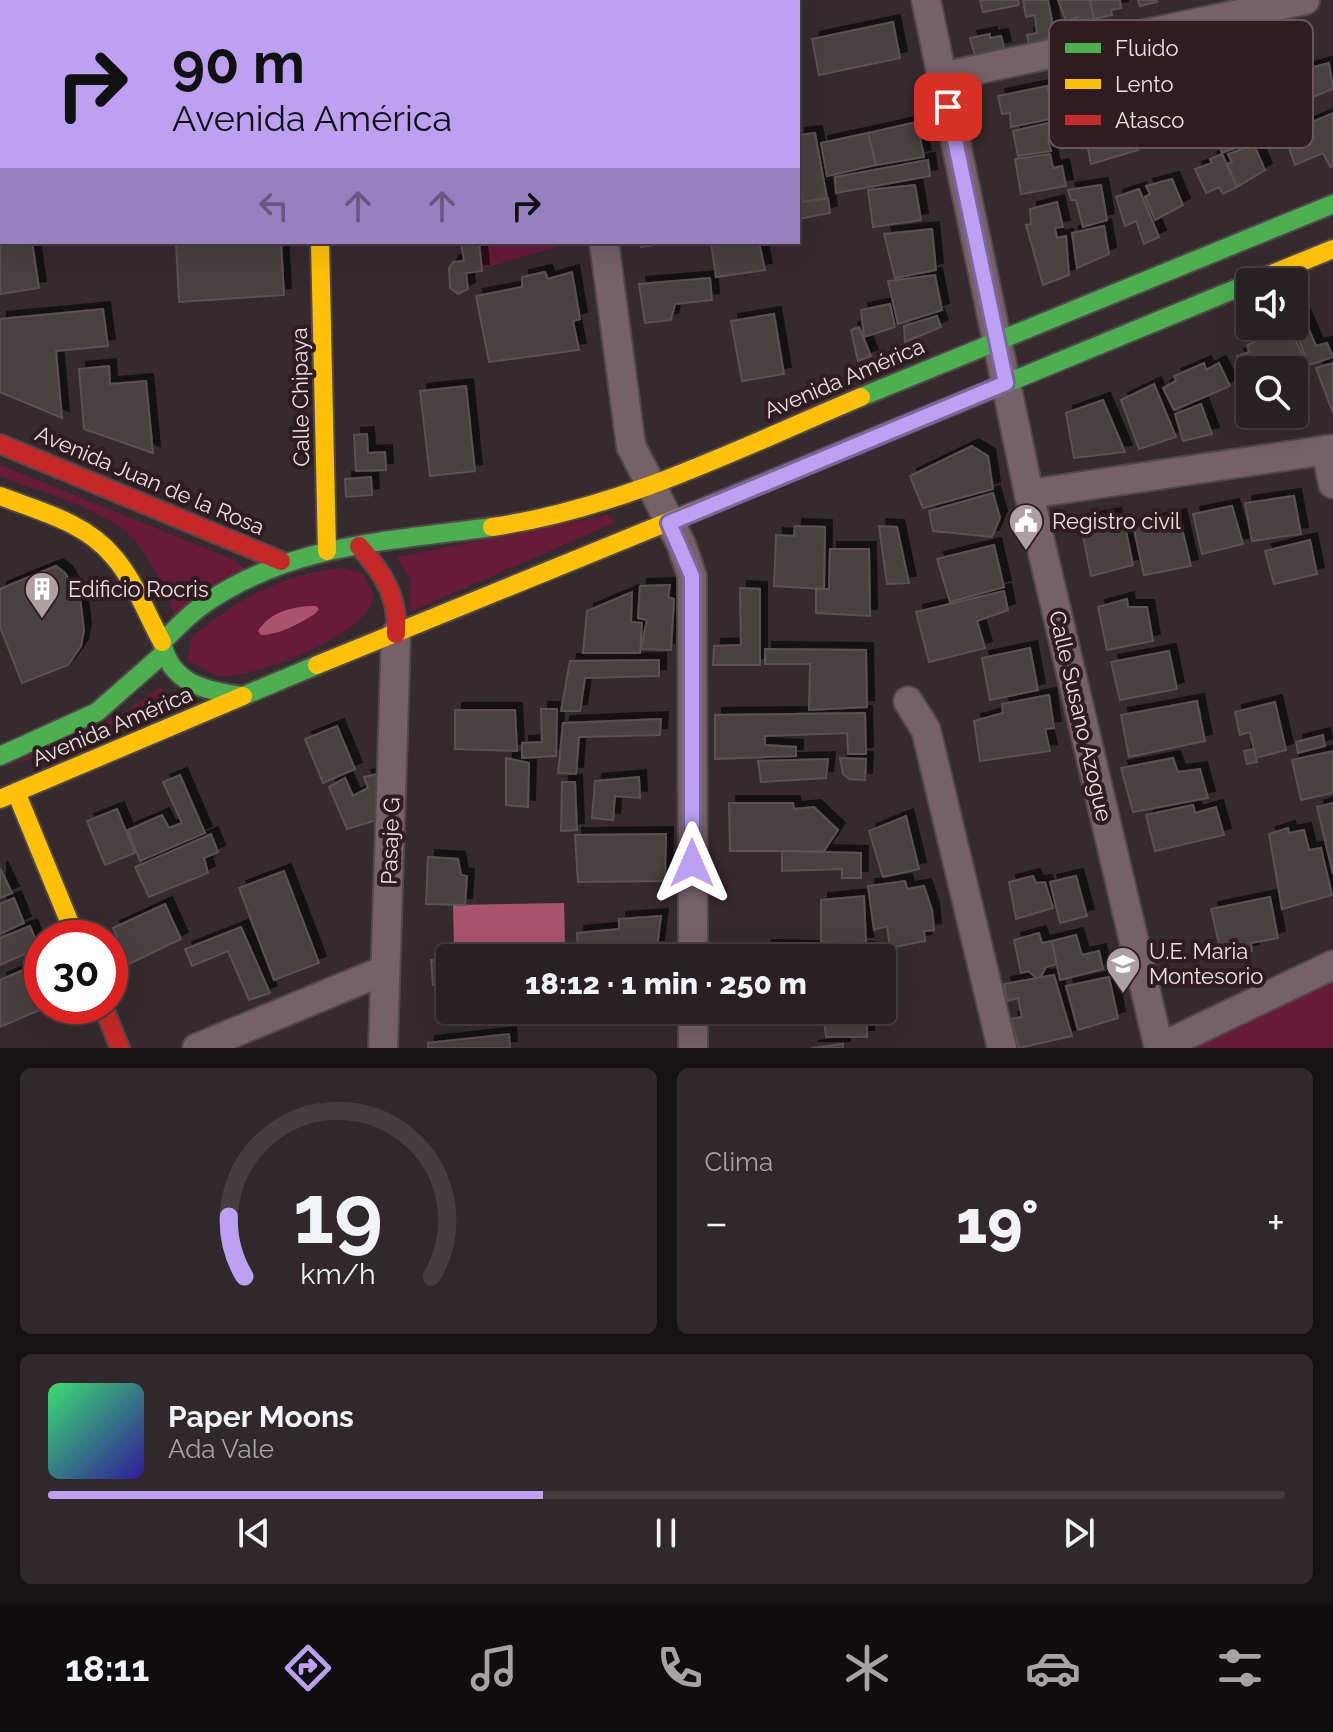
<!DOCTYPE html>
<html lang="es">
<head>
<meta charset="utf-8">
<style>
  body { margin:0; font-family:Raleway,sans-serif; background:#30282a; color:#f1f3f6; height:100vh; display:flex; flex-direction:column; font-size:30px; white-space:nowrap }
  * { box-sizing:border-box; margin:0 }
  p { font-size:26px; color:#a5a3a5 }
  .icon { flex:none; width:44px; height:44px; fill:none; stroke:currentColor; stroke-width:2; stroke-linecap:round; stroke-linejoin:round }
  .map { position:relative; height:1048px; overflow:hidden }
  .sheet { display:flex; flex-direction:column; gap:20px; padding:20px; background:#161213; flex:1 }
  .sheet>* { flex:none }
  .hud { position:absolute; left:0px; top:0px; width:800px; height:244px; box-shadow:0 8px 32px #0002,0 0 0 2px #443e40; background:#bca0f2; color:#111; overflow:hidden }
  .buttons { position:absolute; left:1236px; top:268px; display:grid; gap:16px }
  .buttons a { display:grid; place-items:center; width:72px; height:72px; border-radius:8px; background:#282022; box-shadow:0 8px 32px #0002,0 0 0 2px #443e40; font-size:40px }
  .speed { position:absolute; left:24px; top:920px; display:flex; gap:16px; font-size:40px; font-weight:700; text-align:center }
  .speed>* { display:grid; place-content:center; width:104px; height:104px; border-radius:50%; background:#282022; box-shadow:0 8px 32px #0002,0 0 0 2px #443e40; line-height:1 }
  .speed .limit { border:12px solid #d22; background:#fff; color:#111 }
  .pin { position:absolute; display:grid; place-items:center; width:68px; height:68px; color:#fff; margin:-34px; border-radius:16px; box-shadow:0 4px 12px #0006 }
  .me { position:absolute; width:88px; margin:-44px; rotate:0deg; stroke-linejoin:round; filter:drop-shadow(0 0 6px #0008) }
  .turn { display:flex; align-items:center; gap:28px; height:168px; padding:0 40px; font-size:36px }
  .turn .icon { width:104px; height:104px; stroke-width:2.5 }
  .turn b { display:block; font-size:56px; line-height:68px }
  .lanes { display:flex; align-items:center; height:76px; padding:0 40px; background:#0003; justify-content:center; gap:40px; direction:ltr }
  .lanes .off { opacity:.35 }
  .big { font-size:60px; font-weight:800; line-height:1.1 }
  .sheet .tile { flex:1; display:flex; flex-direction:column; justify-content:center; gap:12px; min-width:0; padding:0 28px; border-radius:12px; background:#30282a }
  .sheet .dial { align-items:center; gap:0 }
  .dial svg { height:208px; overflow:visible; fill:none; stroke:#443e40; stroke-width:7; stroke-linecap:round; text-anchor:middle }
  .dial text { fill:#f1f3f6; stroke:none }
  .song { display:flex; align-items:center; gap:24px }
  .cover { width:96px; height:96px; border-radius:12px; background:linear-gradient(135deg,hsl(140 70% 55%),hsl(250 70% 35%)) }
  .played { height:8px; border-radius:4px; background:linear-gradient(90deg,#bca0f2 40%,#443e40 40%) }
  .keys { display:flex; justify-content:space-around; direction:ltr }
  .heat { display:flex; justify-content:space-between; align-items:center; font-size:44px; direction:ltr }
  .sheet .tiles { flex:1; display:grid; gap:20px; grid-template-columns:1fr 1fr }
  .tile:last-child { grid-column:span 2 }
  .trip { position:absolute; left:436px; top:944px; width:460px; height:80px; border-radius:8px; background:#282022; box-shadow:0 8px 32px #0002,0 0 0 2px #443e40; font-weight:800; line-height:80px; text-align:center }
  .tabs { display:flex; height:128px; justify-content:space-around; align-items:center; background:#100d0e; color:#a5a3a5 }
  .tabs .icon { width:56px; height:56px }
  .tabs .current { color:#bca0f2 }
  .tabs b { font-size:36px; color:#f1f3f6 }
  .map>svg:first-child { display:block }
</style>
</head>
<body>
<div class="map">
<svg width="1333" height="1048" viewBox="0 0 1333 1048">
  <defs>
    <filter id="shadow"><feDropShadow dx="7" dy="-7" stdDeviation="0" flood-color="#0009"/></filter>
  </defs>
  <rect width="100%" height="100%" fill="#352a2d"/>
  <g fill="#681a39">
    <path d="M462,242H575L466,273Z"/>
    <path d="M0,465L230,558L246,569L177,621C165,593 152,556 129,535C101,508 37,491 0,476Z"/>
    <path d="M609,515L616,522L410,612V579L397,557Z"/>
    <path d="M346,568L362,573C366,580 372,589 373,596C375,632 251,680 220,676C209,674 196,664 187,660L192,637C233,601 291,570 346,568Z"/>
    <path d="M160,687L171,696L173,709L0,769L122,714Z"/>
    <path d="M1333,978V1048H1185Z"/>
  </g>
  <g fill="#ab536f">
    <path d="M316,606L319,609L316,613C301,623 279,635 261,635L258,631C270,611 295,606 316,606Z"/>
    <path d="M564,903L565,944L454,949L453,905Z"/>
  </g>
  <g fill="#483f41" stroke="#5b5154" stroke-width="2" filter="url(#shadow)">
    <path d="M200,0H249L250,2H200Z"/>
    <path d="M980,0H1018L1019,5L983,12Z"/>
    <path d="M1023,0H1048L1055,36L1029,44L1027,35L1037,33L1035,15L1026,17Z"/>
    <path d="M1058,0H1090L1094,19L1079,21L1078,17L1066,21Z"/>
    <path d="M1090,0H1120L1121,8L1111,10L1112,15L1094,19Z"/>
    <path d="M1138,0H1156L1157,2L1140,6Z"/>
    <path d="M893,22L900,58L819,75L812,39Z"/>
    <path d="M990,34V38L1001,36L1004,48L975,55L970,38Z"/>
    <path d="M1301,60L1306,69L1329,63L1333,89L1285,108L1275,64Z"/>
    <path d="M1076,81L1084,109L1055,118L1047,86Z"/>
    <path d="M1047,86L1055,118L1011,127L1010,113L1002,114L998,96Z"/>
    <path d="M1128,109L1138,150L1091,164L1087,144L1115,136L1110,113Z"/>
    <path d="M1333,113V166L1330,167L1323,153L1295,165L1284,134Z"/>
    <path d="M1057,121L1062,137L1048,141L1051,151L1018,156L1013,131Z"/>
    <path d="M1236,121L1243,145L1222,153L1213,126Z"/>
    <path d="M917,122L924,157L876,165L868,133Z"/>
    <path d="M815,133L827,198L802,202L798,135Z"/>
    <path d="M868,133L876,165L827,176L821,143Z"/>
    <path d="M1254,145L1265,170L1237,187L1227,164L1232,162L1228,154Z"/>
    <path d="M1050,154L1053,168L1062,166L1066,186L1021,194L1015,159Z"/>
    <path d="M1222,154L1237,187L1223,194L1219,187L1206,193L1195,169L1212,163L1210,159Z"/>
    <path d="M928,160L930,176L836,193L835,177Z"/>
    <path d="M1172,179L1183,205L1155,220L1145,197L1150,194L1146,186Z"/>
    <path d="M915,185L921,220L873,227L868,190Z"/>
    <path d="M1101,185L1107,220L1083,227L1076,200H1071L1068,190Z"/>
    <path d="M1139,189L1159,237L1144,244L1136,221L1125,226L1116,197Z"/>
    <path d="M828,198L830,213L798,219V203Z"/>
    <path d="M1057,202L1063,227L1055,228L1057,238L1066,236L1069,275L1043,285L1026,225L1031,224L1030,209Z"/>
    <path d="M1104,226L1109,254L1077,268L1072,233Z"/>
    <path d="M932,229L936,270L895,278L884,234Z"/>
    <path d="M0,236L2,242H32L39,288L0,294Z"/>
    <path d="M176,242H281L284,295L179,302Z"/>
    <path d="M461,242H479L482,271L466,273L468,289L458,294L450,288L449,268L453,262L464,261Z"/>
    <path d="M641,242H676L641,247Z"/>
    <path d="M711,242H759L765,270L716,277Z"/>
    <path d="M545,272L548,279L572,272L580,319L573,321L579,350L489,362L476,296L522,287V277Z"/>
    <path d="M935,275L942,310L898,324L888,281Z"/>
    <path d="M710,278L712,300L675,304L671,320L645,323L639,284Z"/>
    <path d="M890,304L895,327L864,337L861,310Z"/>
    <path d="M103,309L108,346L56,351L62,418L0,392V319Z"/>
    <path d="M774,314L784,374L742,381L731,321Z"/>
    <path d="M937,316L941,327L905,342L904,326Z"/>
    <path d="M1303,316L1316,346L1327,343L1333,357L1309,365L1293,326L1294,320Z"/>
    <path d="M859,327L871,356L858,361L851,330Z"/>
    <path d="M1292,333L1304,358L1279,370H1250V384L1237,356L1249,352L1247,345L1274,334L1279,340Z"/>
    <path d="M1204,363L1206,370L1219,363L1230,386L1174,410L1163,388L1176,381L1174,376Z"/>
    <path d="M1333,363V413L1316,368Z"/>
    <path d="M109,366L110,384L146,381L153,453L84,429L79,369Z"/>
    <path d="M1154,384L1176,437L1139,449L1121,400Z"/>
    <path d="M466,386L475,471L430,476L420,391Z"/>
    <path d="M1103,400L1125,452L1074,458L1066,413Z"/>
    <path d="M1201,404L1212,434L1183,441L1175,414Z"/>
    <path d="M367,434L368,453L385,452L386,470L356,471L354,435Z"/>
    <path d="M972,446L988,456L993,489L923,508L910,476Z"/>
    <path d="M371,477L372,495L346,497L345,479Z"/>
    <path d="M993,493L1000,518L992,537L933,531L929,511Z"/>
    <path d="M1294,496L1301,534L1252,541L1245,503Z"/>
    <path d="M1232,506L1243,544L1202,554L1193,514Z"/>
    <path d="M1114,515L1116,523L1124,521L1133,565L1091,576L1080,521Z"/>
    <path d="M1179,516L1191,566L1144,575L1133,525Z"/>
    <path d="M795,526L825,527L824,589L774,586L776,535L794,536Z"/>
    <path d="M879,526L897,527L909,583L887,584Z"/>
    <path d="M1310,540L1317,574L1274,584L1265,551Z"/>
    <path d="M994,545L1004,587L950,602L937,559Z"/>
    <path d="M830,549H869L870,616L816,613V589H829Z"/>
    <path d="M56,566L65,573L80,598L84,630L81,646L68,665L22,683L0,627V589Z"/>
    <path d="M670,585L668,597L674,599L671,650L641,649L647,620L638,618L640,586Z"/>
    <path d="M740,588L760,589V665H713L714,646L741,645Z"/>
    <path d="M1004,591L1008,610L977,621L985,648L929,662L916,612Z"/>
    <path d="M632,592L631,622L642,623L640,653H583L587,611Z"/>
    <path d="M1127,599L1128,607H1147L1153,641L1107,650L1098,607Z"/>
    <path d="M1030,648L1038,690L990,700L982,658Z"/>
    <path d="M765,649L866,650L867,707L809,710L810,664H765Z"/>
    <path d="M1169,651L1177,689L1120,700L1111,662Z"/>
    <path d="M659,660V676L585,678L580,711H561L570,661Z"/>
    <path d="M1049,695L1054,728L1045,729L1050,751L980,761L974,721L1003,713L1002,704Z"/>
    <path d="M1197,701L1205,741L1129,757L1121,715Z"/>
    <path d="M1275,702L1286,750L1256,758L1250,732L1240,735L1235,712Z"/>
    <path d="M541,709H557L556,756L522,758V743L542,742Z"/>
    <path d="M455,710H515L517,751L455,749Z"/>
    <path d="M865,713L866,754H848L847,733L765,736V745L796,747V756L715,759V715Z"/>
    <path d="M661,719L660,735L579,737L576,774L558,773L563,723Z"/>
    <path d="M337,726L355,769L323,783L305,739Z"/>
    <path d="M1323,735L1325,746L1298,753L1296,742Z"/>
    <path d="M1254,749L1257,762L1247,764L1244,751Z"/>
    <path d="M1333,751V793L1301,800L1292,760Z"/>
    <path d="M506,758L529,763L528,807L506,805Z"/>
    <path d="M840,758L866,759L865,780L849,779L843,774Z"/>
    <path d="M1173,758L1178,772L1200,769L1208,798L1133,812L1121,768Z"/>
    <path d="M828,759L826,778L761,782L758,761Z"/>
    <path d="M382,773L380,819L347,829L329,787L345,778L353,796L368,788L364,777Z"/>
    <path d="M180,775L205,833L140,861L128,830L162,815L169,828L182,823L163,782Z"/>
    <path d="M639,777L640,798L615,796L613,820L592,818L595,781Z"/>
    <path d="M562,782H575L577,830L561,831Z"/>
    <path d="M729,803H793L794,809L814,807L838,830L824,851H730Z"/>
    <path d="M1333,803V874L1317,807Z"/>
    <path d="M1193,805L1195,813L1216,807L1224,835L1155,851L1146,815Z"/>
    <path d="M117,809L135,853L105,865L87,821Z"/>
    <path d="M906,816L919,869L883,877L869,831Z"/>
    <path d="M1288,828L1289,833L1304,830L1309,850L1321,848L1332,895L1282,909L1269,834Z"/>
    <path d="M211,834L218,852L204,858L208,873L149,897L135,867Z"/>
    <path d="M666,834L665,881L578,882L575,835Z"/>
    <path d="M782,851L861,853V878H842V869L782,871Z"/>
    <path d="M428,857L458,859L461,875L467,876L465,905L426,904Z"/>
    <path d="M0,868L12,893L0,898Z"/>
    <path d="M284,871L319,963L274,980L239,888Z"/>
    <path d="M1033,876L1036,883L1045,882L1053,908L1016,919L1009,882Z"/>
    <path d="M1076,876L1087,916L1060,923L1050,882Z"/>
    <path d="M905,881L907,889L924,886L932,910L934,930L924,931L925,941L890,948L887,926L874,930L868,886Z"/>
    <path d="M864,896L866,944L821,942V900Z"/>
    <path d="M1270,897L1278,938L1251,943L1252,951L1222,957L1211,909Z"/>
    <path d="M14,898L24,923L0,934V904Z"/>
    <path d="M165,904L181,939L129,964L113,928Z"/>
    <path d="M661,916L657,947L578,949L577,933L619,929V919Z"/>
    <path d="M30,926L39,948L0,965V938Z"/>
    <path d="M241,927L270,993L249,1000L228,951L192,966L185,949Z"/>
    <path d="M1039,933L1042,943L1052,941L1057,964L1046,967L1039,980L1028,971L1021,973L1014,940Z"/>
    <path d="M1076,935L1082,955L1099,951L1103,969L1060,980L1052,941Z"/>
    <path d="M765,947L867,949V958H765Z"/>
    <path d="M509,951V958H450V994L447,995L445,985H433L431,960L445,962L446,954Z"/>
    <path d="M42,962V1006H49L0,1027V980Z"/>
    <path d="M1054,975L1072,1036L1019,1048L1011,1019L1022,1017L1018,998L1007,1001L1004,984Z"/>
    <path d="M1109,977L1118,1018L1078,1030L1066,986Z"/>
    <path d="M823,1010H867V1037H826Z"/>
    <path d="M509,1034L510,1048H428V1043Z"/>
    <path d="M843,1044V1048H811Z"/>
  </g>
  <g fill="none" stroke-linecap="round" stroke-linejoin="round">
    <g stroke="#51484b" stroke-width="32">
      <g id="street">
        <path d="M926,0L1029,494L1159,1048"/>
        <path d="M21,2L25,0"/>
        <path d="M571,2L581,0"/>
        <path d="M0,11L2,10"/>
        <path d="M942,77L1305,0"/>
        <path d="M604,242L631,446L681,544L692,576L693,958"/>
        <path d="M1326,450L1333,484"/>
        <path d="M1029,494L1333,449"/>
        <path d="M908,701L926,730L1002,1048"/>
        <path d="M693,1010V1048"/>
        <path d="M197,1048L385,970"/>
        <path d="M383,1048L396,634"/>
        <path d="M1159,1048L1333,965"/>
      </g>
    </g>
    <g stroke="#51484b" stroke-width="22">
      <g id="fast">
        <path d="M861,397L1333,204"/>
        <path d="M717,502L1250,283"/>
        <path d="M317,665L243,696C206,691 170,684 162,642C175,630 188,615 203,605C289,544 391,541 492,527"/>
        <path d="M0,756L97,712L163,654"/>
      </g>
    </g>
    <g stroke="#51484b" stroke-width="22">
      <g id="slow">
        <path d="M280,0V2"/>
        <path d="M320,242L327,551"/>
        <path d="M1252,282L1333,249"/>
        <path d="M0,496C39,511 85,522 113,556C135,581 146,613 162,642"/>
        <path d="M492,527C623,508 740,448 861,397"/>
        <path d="M317,665L717,502"/>
        <path d="M16,792L76,938"/>
        <path d="M0,799L243,696"/>
      </g>
    </g>
    <g stroke="#51484b" stroke-width="22">
      <g id="jam">
        <path d="M0,444L281,561"/>
        <path d="M359,546C383,573 399,597 396,634"/>
        <path d="M103,1006L120,1048"/>
      </g>
    </g>
    <use href="#street" stroke="#756167" stroke-width="28"/>
    <use href="#fast" stroke="#4caf50" stroke-width="18"/>
    <use href="#slow" stroke="#ffc107" stroke-width="18"/>
    <use href="#jam" stroke="#c62828" stroke-width="18"/>
  </g>
  <g fill="none" stroke-linecap="round" stroke-linejoin="round">
    <g stroke="#7a689d" stroke-width="20">
      <path id="route" d="M692,863V576L669,523L1006,383L948,107"/>
    </g>
    <use href="#route" stroke="#bca0f2" stroke-width="14"/>
  </g>
  <defs>
    <g id="civic-pin" transform="scale(1.8)"><path d="M0 17L-7.5 6A9.5 9.5 0 1 1 7.5 6Z" fill="#aca0a3" stroke="#2e1c21"/><path d="M-.6-6.5H3V-4.5H.6V-3L4-1V1h2V6H-6V1h2V-1L-.6-3ZM-1.2 2.5V6h2.4V2.5Z" fill="#fff"/></g>
    <g id="building-pin" transform="scale(1.8)"><path d="M0 17L-7.5 6A9.5 9.5 0 1 1 7.5 6Z" fill="#aca0a3" stroke="#2e1c21"/><path d="M-4-6H4V6H1V3H-1V6H-4ZM-2.5-4.3h1.7v1.8h-1.7ZM.8-4.3h1.7v1.8H.8ZM-2.5-1h1.7V.8h-1.7ZM.8-1h1.7V.8H.8Z" fill="#fff"/></g>
    <g id="school-pin" transform="scale(1.8)"><path d="M0 17L-7.5 6A9.5 9.5 0 1 1 7.5 6Z" fill="#aca0a3" stroke="#2e1c21"/><path d="M0-5L7-2L0 1L-7-2ZM-4 1L0 2.5L4 1V4Q0 6-4 4Z" fill="#fff"/></g>
  </defs>
  <g fill-rule="evenodd">
    <use href="#civic-pin" x="1026" y="521"/>
    <use href="#building-pin" x="42" y="589"/>
    <use href="#school-pin" x="1123" y="964"/>
  </g>
  <g text-anchor="middle" dominant-baseline="central" stroke-width="8" stroke-linejoin="round" paint-order="stroke">
    <g font-size="22" fill="#ecdfe2" stroke="#2e1c21">
      <text transform="translate(844 378) rotate(-23)">Avenida América</text>
      <text transform="translate(300 397) rotate(-91)">Calle Chipaya</text>
      <text transform="translate(150 480) rotate(23)">Avenida Juan de la Rosa</text>
      <text transform="translate(1081 716) rotate(77)">Calle Susano Azogue</text>
      <text transform="translate(112 726) rotate(-23)">Avenida América</text>
      <text transform="translate(390 841) rotate(-88)">Pasaje G</text>
    </g>
    <g font-size="22" fill="#ecdfe2" stroke="#2e1c21" text-anchor="start">
      <text x="1052" y="521">Registro civil</text>
      <text x="68" y="589">Edificio Rocris</text>
      <text x="1149" y="951">U.E. Maria<tspan x="1149" dy="25">Montesorio</tspan></text>
    </g>
  </g>
  <rect x="1049" y="20" width="264" height="128" rx="12" fill="#2e1c21" stroke="#67565b" stroke-width="2"/>
  <rect x="1065" y="43" width="36" height="10" fill="#4caf50"/>
  <rect x="1065" y="79" width="36" height="10" fill="#ffc107"/>
  <rect x="1065" y="115" width="36" height="10" fill="#c62828"/>
  <g font-size="22" fill="#ecdfe2">
    <text x="1115" y="56">Fluido</text>
    <text x="1115" y="92">Lento</text>
    <text x="1115" y="128">Atasco</text>
  </g>
</svg>
<div class="buttons">
<a><svg class="icon" aria-label="sound" viewBox="0 0 24 24"><path d="M4 9h4l5-4v14l-5-4H4zM17 9q2 3 0 6"/></svg></a>
<a><svg class="icon" aria-label="search" viewBox="0 0 24 24"><circle cx="10" cy="10" r="6"/><path d="M15 15l6 6"/></svg></a>
</div>
<div class="speed"><div class="limit">30</div></div>
<div class="pin" style="left:948px;top:107px;background:#d93025"><svg class="icon" aria-label="arrive" viewBox="0 0 24 24"><path d="M6 21V4h12l-3 4 3 4H6"/></svg></div>
<svg class="me" style="left:692px;top:863px" viewBox="-20 -20 40 40"><path d="M0-17L14 15 0 8-14 15z" fill="#bca0f2" stroke="#fff" stroke-width="4"/></svg>
<div class="trip">18:12 · 1 min · 250 m</div>
<div class="hud">
<div class="turn"><svg class="icon" aria-label="right" viewBox="0 0 24 24"><path d="M7 20v-9h11M14 6l5 5-5 5"/></svg><div><b>90 m</b>Avenida América</div></div>
<div class="lanes"><svg class="icon off" aria-label="left" viewBox="0 0 24 24"><path d="M17 20v-9H6M10 6l-5 5 5 5"/></svg><svg class="icon off" aria-label="ahead" viewBox="0 0 24 24"><path d="M12 20V5M6 11l6-6 6 6"/></svg><svg class="icon off" aria-label="ahead" viewBox="0 0 24 24"><path d="M12 20V5M6 11l6-6 6 6"/></svg><svg class="icon" aria-label="right" viewBox="0 0 24 24"><path d="M7 20v-9h11M14 6l5 5-5 5"/></svg></div>
</div>
</div>
<section class="sheet">
<div class="tiles">
<div class="tile dial"><svg viewBox="0 0 100 80">
<path d="M14 69A42 42 0 1 1 86 69"/>
<path d="M14 69A42 42 0 0 1 8 46" stroke="#bca0f2"/>
<text x="50" y="56" font-size="32" font-weight="700">19</text>
<text x="50" y="72" font-size="11">km/h</text>
</svg></div>
<div class="tile"><p>Clima</p>
<div class="heat"><a>−</a><b class="big">19°</b><a>+</a></div>
</div>
<div class="tile">
<div class="song"><i class="cover"></i><div><b>Paper Moons</b><p>Ada Vale</p></div></div>
<div class="played"></div>
<div class="keys"><svg class="icon" aria-label="previous" viewBox="0 0 24 24"><path d="M18 5L8 12l10 7zM5 5v14"/></svg><svg class="icon" aria-label="pause" viewBox="0 0 24 24"><path d="M8 5v14M16 5v14"/></svg><svg class="icon" aria-label="next" viewBox="0 0 24 24"><path d="M6 5l10 7-10 7zM19 5v14"/></svg></div>
</div>
</div>
</section>
<nav class="tabs">
<b>18:11</b>
<svg class="icon current" aria-label="directions" viewBox="0 0 24 24"><path d="M12 3l9 9-9 9-9-9zM9 14v-3h6M13 9l2 2-2 2"/></svg>
<svg class="icon" aria-label="music" viewBox="0 0 24 24"><path d="M9 18V5l10-2v13"/><circle cx="6" cy="18" r="3"/><circle cx="16" cy="16" r="3"/></svg>
<svg class="icon" aria-label="phone" viewBox="0 0 24 24"><path d="M5 4h4l2 5-3 2q2 4 5 5l2-3 5 2v4C11 20 4 13 5 4z"/></svg>
<svg class="icon" aria-label="climate" viewBox="0 0 24 24"><path d="M12 3v18M4 7l16 10M4 17L20 7"/></svg>
<svg class="icon" aria-label="car" viewBox="0 0 24 24"><path d="M5 17H2v-5l4-1 3-4h7l3 4 3 1v5h-3M9 17h6M6 11h13"/><circle cx="7" cy="17" r="2"/><circle cx="17" cy="17" r="2"/></svg>
<svg class="icon" aria-label="filters" viewBox="0 0 24 24"><path d="M4 7h16M4 17h16"/><circle cx="9" cy="7" r="2"/><circle cx="15" cy="17" r="2"/></svg>
</nav>
</body>
</html>
